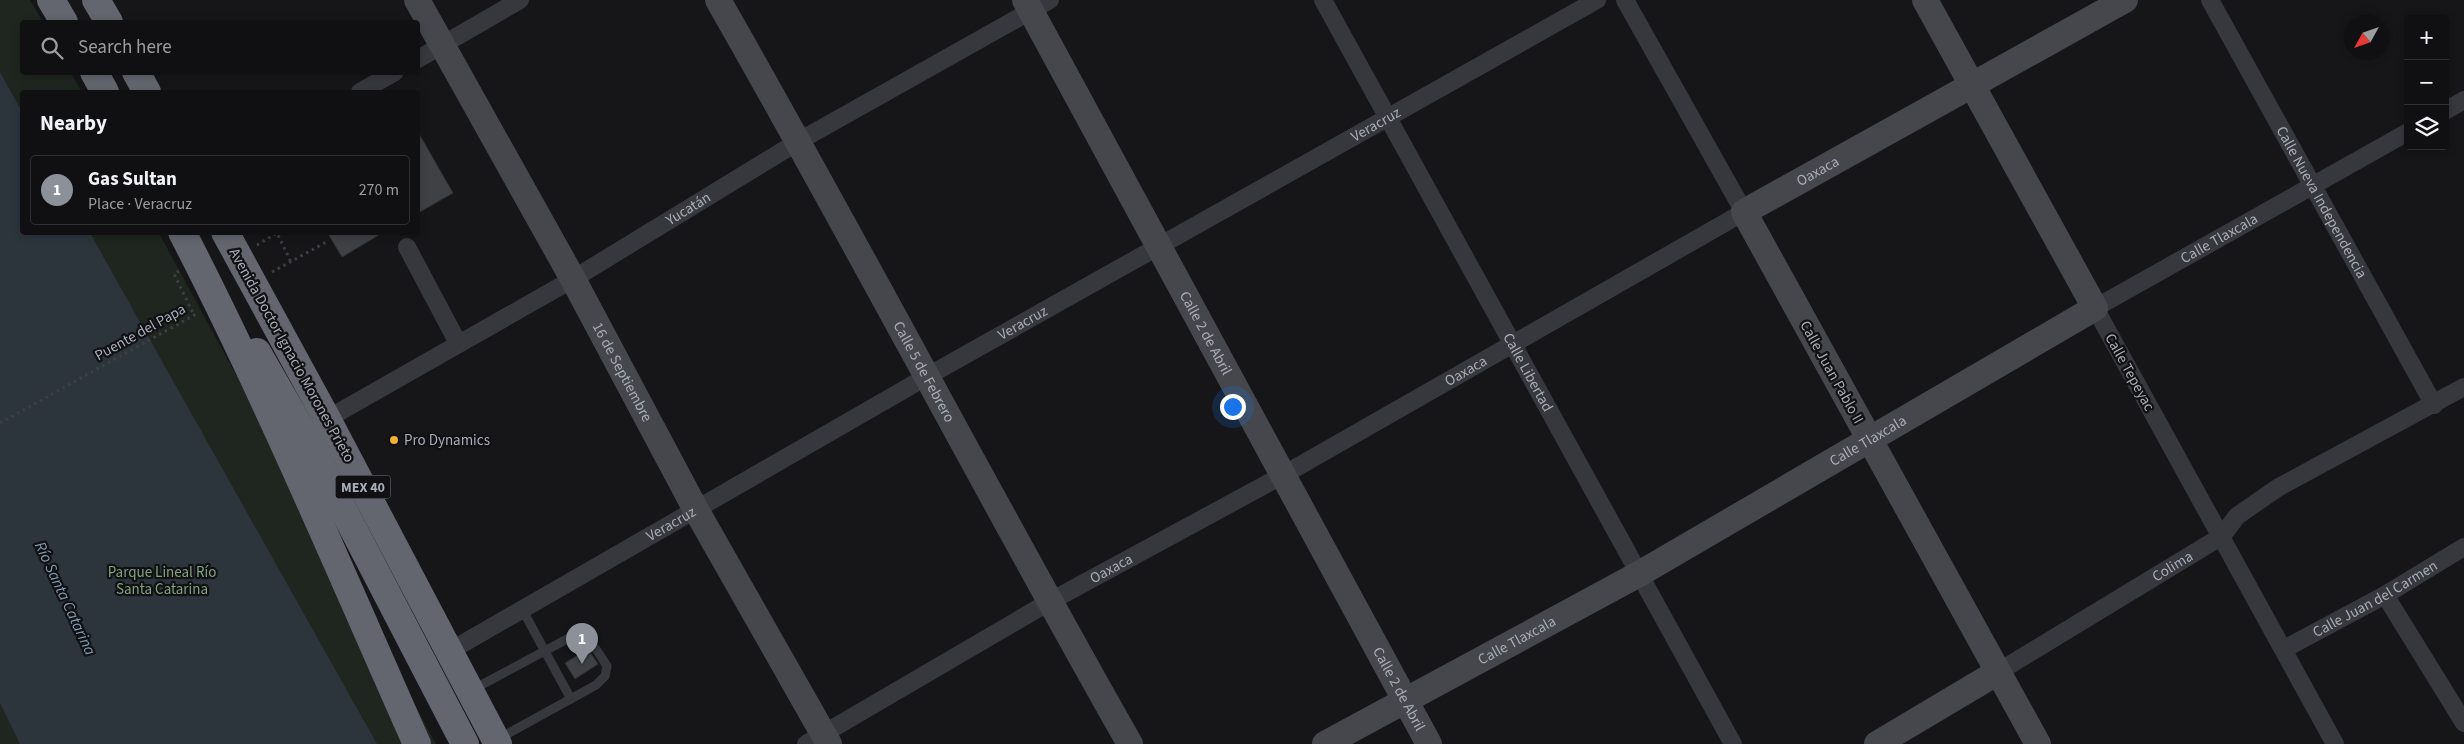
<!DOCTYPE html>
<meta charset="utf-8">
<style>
:root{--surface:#101012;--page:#19191b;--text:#f1f3f6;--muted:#9c9d9f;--line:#303032;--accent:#8c9099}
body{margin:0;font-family:"Source Sans 3",sans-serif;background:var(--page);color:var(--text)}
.controls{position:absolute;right:15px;top:15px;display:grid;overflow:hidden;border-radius:5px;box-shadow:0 2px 8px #0003}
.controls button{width:45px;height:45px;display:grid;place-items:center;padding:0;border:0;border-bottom:1px solid var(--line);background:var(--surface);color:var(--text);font:25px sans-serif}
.compass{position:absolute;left:2344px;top:15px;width:45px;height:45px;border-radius:50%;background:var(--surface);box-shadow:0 2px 8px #0003;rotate:230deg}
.you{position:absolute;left:1232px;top:406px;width:18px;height:18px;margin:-12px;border:4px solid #fff;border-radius:50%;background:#1a73e8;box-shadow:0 0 0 8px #1a73e833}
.badge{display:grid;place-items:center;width:32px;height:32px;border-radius:50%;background:var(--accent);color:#fff;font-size:16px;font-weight:700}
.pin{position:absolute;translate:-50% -41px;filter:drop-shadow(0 1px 2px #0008)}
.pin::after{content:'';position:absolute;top:26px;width:18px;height:15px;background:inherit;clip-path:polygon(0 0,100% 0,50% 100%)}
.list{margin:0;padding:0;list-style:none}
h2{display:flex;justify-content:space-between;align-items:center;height:65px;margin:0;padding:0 20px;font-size:21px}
h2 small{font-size:16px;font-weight:400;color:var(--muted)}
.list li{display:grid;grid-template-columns:32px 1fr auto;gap:15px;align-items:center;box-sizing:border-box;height:70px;margin:0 10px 10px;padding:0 10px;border:1px solid var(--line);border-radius:5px}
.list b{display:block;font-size:19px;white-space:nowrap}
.list p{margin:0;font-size:16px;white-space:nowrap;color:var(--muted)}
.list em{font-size:16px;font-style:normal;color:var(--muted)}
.icon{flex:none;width:28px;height:28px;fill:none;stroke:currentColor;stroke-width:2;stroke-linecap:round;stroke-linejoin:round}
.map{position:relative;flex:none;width:2464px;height:744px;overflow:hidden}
.search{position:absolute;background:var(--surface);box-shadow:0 2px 8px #0003;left:20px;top:20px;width:400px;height:55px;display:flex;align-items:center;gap:12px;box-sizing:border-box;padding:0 18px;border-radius:5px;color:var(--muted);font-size:19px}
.panel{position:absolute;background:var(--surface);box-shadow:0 2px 8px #0003;left:20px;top:90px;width:400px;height:145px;border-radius:5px}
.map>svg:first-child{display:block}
</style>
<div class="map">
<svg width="2464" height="744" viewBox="0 0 2464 744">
<rect width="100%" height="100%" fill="#161618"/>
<!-- green -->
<polygon fill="#1e261f" points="0,0 30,0 43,22 22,22 22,72 71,73 82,92 22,92 22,232 159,233 436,744 0,744"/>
<!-- water -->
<polygon fill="#2c353c" points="0,72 22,112 22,232 90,233 377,744 20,744 0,703"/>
<!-- building -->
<g fill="#404145" stroke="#303034">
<polygon points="418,132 453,193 418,213"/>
<polygon points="327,232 384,232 342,257"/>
<polygon points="588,649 598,664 575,679 565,663"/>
</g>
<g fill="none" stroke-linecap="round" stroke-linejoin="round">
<!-- path -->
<g stroke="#3d3f44" stroke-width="3" stroke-dasharray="2.5 4" stroke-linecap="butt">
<polyline points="257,245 277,233 291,262"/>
<polyline points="179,271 174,274 194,315"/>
<polyline points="272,272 328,241"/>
<polyline points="0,423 198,313"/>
</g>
<!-- lane -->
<g stroke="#37383d" stroke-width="9">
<polyline points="522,609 571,699"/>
<path d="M 472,690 L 569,638 C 590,633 597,651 607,666 L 605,676 L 596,685 L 498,739"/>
</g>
<!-- street -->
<g stroke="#37383d" stroke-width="18">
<path id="s1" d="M 1323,0 L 1733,744"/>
<path id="s2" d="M 2210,0 L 2434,405"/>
<polyline points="418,59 520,0"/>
<polyline points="360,92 395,72"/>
<polyline points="2445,111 2464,100"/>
<polyline points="407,247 458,343"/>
<path id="s3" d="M 327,419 L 573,279 L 799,141 L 1050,0"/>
<polyline points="2385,595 2464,723"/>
<path id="s4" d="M 2284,649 L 2385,595 L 2464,547"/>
<path id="s5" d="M 450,651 L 926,377 L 1597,0"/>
<path id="s6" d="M 1998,672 L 2222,536 L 2237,516 L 2279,487 L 2464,387"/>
<path id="s7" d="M 806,744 L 1049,602 L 1285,474 L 1744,212 L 1625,0"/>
<path id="s8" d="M 2335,744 L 2095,308 L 2408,132"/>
</g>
<!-- secondary -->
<g stroke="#45474d" stroke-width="26">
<path id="s9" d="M 417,0 L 573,279 L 695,508 L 829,744"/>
<path id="s10" d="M 718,0 C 859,246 990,498 1130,744"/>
<path id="s11" d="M 1025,0 L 1429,744"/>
<path id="s12" d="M 1325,744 L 1639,574 L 2095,308 L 1925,0"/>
<polyline points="1877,744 1998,672"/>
<path id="s13" d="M 2038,744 L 1744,212 L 2125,0"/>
</g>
<!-- highway -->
<g stroke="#63666e" stroke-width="28">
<polyline points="51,0 64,22"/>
<polyline points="96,0 109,22"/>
<polyline points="94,72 105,92"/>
<polyline points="136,72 147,92"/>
<path d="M 182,232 C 268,399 341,573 417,744"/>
<polyline points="225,232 327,419 498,744"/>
<polyline points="257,352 305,436 465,744"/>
</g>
</g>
<!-- markers -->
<circle fill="#f2b134" stroke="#111113" stroke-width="2" cx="394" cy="440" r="5"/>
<g text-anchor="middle" stroke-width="4.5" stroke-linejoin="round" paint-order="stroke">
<!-- shield labels -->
<rect fill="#111113" stroke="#7b7e86" stroke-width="1" x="335.5" y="475.5" width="55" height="23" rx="4"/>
<g font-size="14" font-weight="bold" fill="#a8adb8">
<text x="363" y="492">MEX 40</text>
</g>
<!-- street labels -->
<g font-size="15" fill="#a8adb8" stroke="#111113">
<text dy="5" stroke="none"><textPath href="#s5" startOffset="1065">Veracruz</textPath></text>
<text dy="5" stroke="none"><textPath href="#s13" startOffset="692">Oaxaca</textPath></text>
<text dy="5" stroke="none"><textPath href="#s2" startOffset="231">Calle Nueva Independencia</textPath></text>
<text dy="5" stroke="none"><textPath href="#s3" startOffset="418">Yucatán</textPath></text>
<text dy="5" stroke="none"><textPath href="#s8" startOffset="640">Calle Tlaxcala</textPath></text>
<text dy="5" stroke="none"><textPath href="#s5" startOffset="660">Veracruz</textPath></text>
<text transform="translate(140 332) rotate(-29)" y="5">Puente del Papa</text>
<text dy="5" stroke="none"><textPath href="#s11" startOffset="379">Calle 2 de Abril</textPath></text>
<text transform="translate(292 355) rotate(61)" y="5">Avenida Doctor Ignacio Morones Prieto</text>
<text dy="5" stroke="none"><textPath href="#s7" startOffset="758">Oaxaca</textPath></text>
<text dy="5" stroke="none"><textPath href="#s9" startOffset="425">16 de Septiembre</textPath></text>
<text dy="5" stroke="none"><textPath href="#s10" startOffset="425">Calle 5 de Febrero</textPath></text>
<text dy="5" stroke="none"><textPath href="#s1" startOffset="425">Calle Libertad</textPath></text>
<text transform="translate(1832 372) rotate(61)" y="5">Calle Juan Pablo II</text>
<text transform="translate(2130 372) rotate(61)" y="5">Calle Tepeyac</text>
<text dy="5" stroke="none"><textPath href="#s12" startOffset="622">Calle Tlaxcala</textPath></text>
<text dy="5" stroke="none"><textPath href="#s5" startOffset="255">Veracruz</textPath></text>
<text dy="5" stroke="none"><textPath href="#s6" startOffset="204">Colima</textPath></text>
<text dy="5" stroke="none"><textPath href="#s7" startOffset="352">Oaxaca</textPath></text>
<text dy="5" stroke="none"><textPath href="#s4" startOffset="104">Calle Juan del Carmen</textPath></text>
<text dy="5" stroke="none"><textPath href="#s12" startOffset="218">Calle Tlaxcala</textPath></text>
<text dy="5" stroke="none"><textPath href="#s11" startOffset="784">Calle 2 de Abril</textPath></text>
</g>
<!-- poi labels -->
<g font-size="15" fill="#a8adb8" stroke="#111113" text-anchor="start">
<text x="404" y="445">Pro Dynamics</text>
</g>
<!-- park labels -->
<g font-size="15" fill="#7fa381" stroke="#111113">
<text x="162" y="577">Parque Lineal Río<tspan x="162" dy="17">Santa Catarina</tspan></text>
</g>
<!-- water labels -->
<g font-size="16" font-style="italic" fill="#7f9bb3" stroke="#111113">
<text transform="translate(66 598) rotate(65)" y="6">Río Santa Catarina</text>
</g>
</g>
</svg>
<div class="controls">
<button>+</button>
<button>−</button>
<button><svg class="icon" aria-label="layers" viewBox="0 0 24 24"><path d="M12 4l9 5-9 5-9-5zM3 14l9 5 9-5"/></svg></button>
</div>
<svg class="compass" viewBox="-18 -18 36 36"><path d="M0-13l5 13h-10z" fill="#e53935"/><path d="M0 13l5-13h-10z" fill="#9c9d9f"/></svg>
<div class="you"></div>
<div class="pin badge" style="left:582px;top:664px">1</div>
<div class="search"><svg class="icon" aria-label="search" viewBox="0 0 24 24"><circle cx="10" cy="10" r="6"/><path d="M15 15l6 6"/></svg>Search here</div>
<section class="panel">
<h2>Nearby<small></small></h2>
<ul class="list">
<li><span class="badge">1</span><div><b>Gas Sultan</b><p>Place · Veracruz</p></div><em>270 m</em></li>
</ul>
</section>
</div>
